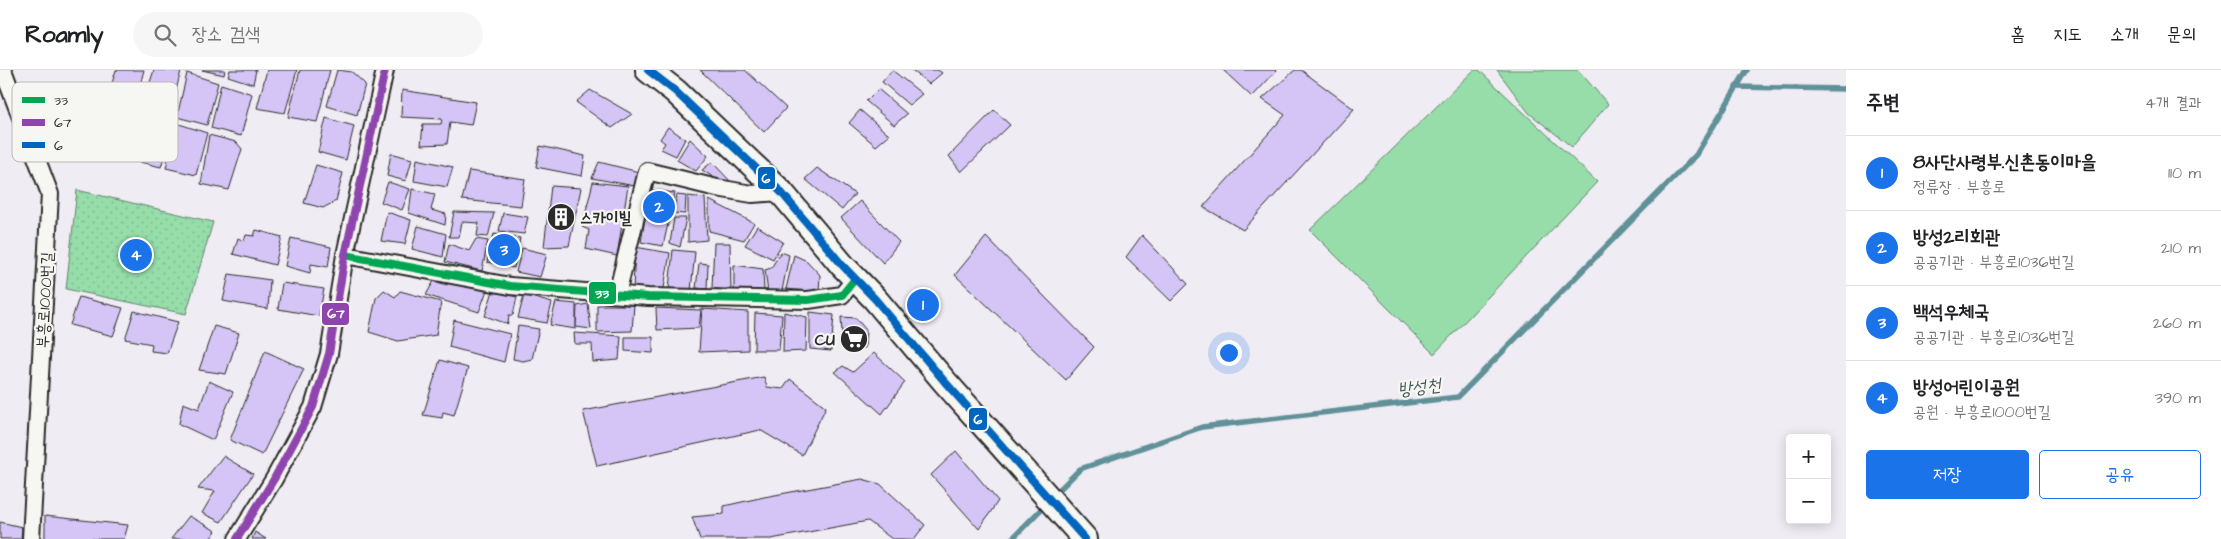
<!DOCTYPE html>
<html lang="ko">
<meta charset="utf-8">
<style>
:root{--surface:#fff;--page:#f6f6f6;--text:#202124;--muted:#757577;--line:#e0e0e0;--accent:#1a73e8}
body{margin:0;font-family:"Architects Daughter","Poor Story",sans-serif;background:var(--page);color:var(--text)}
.controls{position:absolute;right:15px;bottom:15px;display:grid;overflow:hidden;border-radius:5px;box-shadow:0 2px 12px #0003}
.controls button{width:45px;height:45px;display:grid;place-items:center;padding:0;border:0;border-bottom:1px solid var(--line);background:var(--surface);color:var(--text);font:25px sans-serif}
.you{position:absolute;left:1228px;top:282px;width:18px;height:18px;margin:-12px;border:4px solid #fff;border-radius:50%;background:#1a73e8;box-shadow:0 0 0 8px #1a73e833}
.badge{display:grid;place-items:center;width:32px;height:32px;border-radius:50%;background:var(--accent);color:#fff;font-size:16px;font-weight:700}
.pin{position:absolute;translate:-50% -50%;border:2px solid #fff;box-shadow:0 1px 5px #0006}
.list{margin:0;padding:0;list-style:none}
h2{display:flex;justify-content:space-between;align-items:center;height:65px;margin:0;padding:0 20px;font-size:21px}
h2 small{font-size:16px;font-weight:400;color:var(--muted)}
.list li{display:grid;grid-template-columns:32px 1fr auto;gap:15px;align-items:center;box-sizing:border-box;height:75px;padding:0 20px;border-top:1px solid var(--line)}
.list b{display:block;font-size:19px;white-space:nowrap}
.list p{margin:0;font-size:16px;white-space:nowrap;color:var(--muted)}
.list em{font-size:16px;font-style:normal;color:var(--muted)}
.actions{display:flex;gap:10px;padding:15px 20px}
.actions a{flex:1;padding:11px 0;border:1px solid var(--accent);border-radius:5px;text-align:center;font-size:18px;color:var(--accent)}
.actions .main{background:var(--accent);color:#fff}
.icon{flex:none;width:28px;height:28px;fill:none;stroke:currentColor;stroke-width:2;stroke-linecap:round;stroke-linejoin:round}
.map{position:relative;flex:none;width:1846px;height:469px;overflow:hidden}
header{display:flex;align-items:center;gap:30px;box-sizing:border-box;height:70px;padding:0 25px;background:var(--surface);border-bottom:1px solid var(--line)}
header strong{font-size:24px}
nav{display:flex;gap:28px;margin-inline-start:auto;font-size:18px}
.search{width:350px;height:45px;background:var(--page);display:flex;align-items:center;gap:12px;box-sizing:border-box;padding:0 18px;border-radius:28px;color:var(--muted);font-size:19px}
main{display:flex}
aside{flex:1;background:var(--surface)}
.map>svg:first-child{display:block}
</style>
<header>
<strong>Roamly</strong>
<div class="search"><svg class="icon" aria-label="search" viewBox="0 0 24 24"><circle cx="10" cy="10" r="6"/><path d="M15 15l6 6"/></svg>장소 검색</div>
<nav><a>홈</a><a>지도</a><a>소개</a><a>문의</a></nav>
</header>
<main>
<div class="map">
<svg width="1846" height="469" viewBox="0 0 1846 469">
<defs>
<pattern id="park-dots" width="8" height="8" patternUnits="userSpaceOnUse" patternTransform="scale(1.25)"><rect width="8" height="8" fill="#96ddaa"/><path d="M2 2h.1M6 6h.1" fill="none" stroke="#81be92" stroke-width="1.8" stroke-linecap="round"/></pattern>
</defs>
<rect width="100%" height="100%" fill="#efecf3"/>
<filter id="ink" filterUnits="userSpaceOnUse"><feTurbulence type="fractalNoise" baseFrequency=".02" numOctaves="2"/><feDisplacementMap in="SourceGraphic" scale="10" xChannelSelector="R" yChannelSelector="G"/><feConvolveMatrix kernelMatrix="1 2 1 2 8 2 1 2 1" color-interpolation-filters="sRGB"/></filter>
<g filter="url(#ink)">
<!-- grass -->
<g fill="#96ddaa" stroke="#60846a">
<polygon points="1474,0 1479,0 1597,112 1434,284 1310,160"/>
<polygon points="1497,0 1578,0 1608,34 1572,77 1529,43"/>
</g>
<!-- park -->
<polygon fill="url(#park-dots)" stroke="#60846a" points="77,120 213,152 186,244 66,219"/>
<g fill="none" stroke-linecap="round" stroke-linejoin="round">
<!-- stream -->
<g stroke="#609098" stroke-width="5.5">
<polyline points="1736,17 1846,19"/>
<polyline points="1053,426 1080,399 1202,357 1458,327 1696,85 1747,0"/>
<polyline points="1012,469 1047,433"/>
</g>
</g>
<!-- building -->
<g fill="#d5c4f6" stroke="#2b2b2b">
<polygon points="116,0 144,0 136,31 109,23"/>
<polygon points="154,0 181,1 170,43 143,34"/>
<polygon points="202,0 225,0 224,5"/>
<polygon points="230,0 256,0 253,14 228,6"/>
<polygon points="267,0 297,0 285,43 257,38"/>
<polygon points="300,0 330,0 317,52 288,47"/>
<polygon points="337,0 352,2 365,14 357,45 327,36"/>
<polygon points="700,0 745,0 786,38 764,62"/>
<polygon points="892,0 922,24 909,35 882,12"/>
<polygon points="912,0 938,0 942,3 929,14"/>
<polygon points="1223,0 1277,0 1252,27"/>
<polygon points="1295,0 1301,0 1354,39 1243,160 1203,137 1285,45 1262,29"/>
<polygon points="187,3 218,13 207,55 177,47"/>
<polygon points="221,14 252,24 241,66 211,58"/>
<polygon points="878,19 907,44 894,55 866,31"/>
<polygon points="402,20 476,32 471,55 450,52 447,74 421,75 423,54 441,54 442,49 401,47"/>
<polygon points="590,20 632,44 612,58 576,32"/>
<polygon points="860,40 889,65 876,76 849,53"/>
<polygon points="994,40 1010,55 961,102 949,86"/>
<polygon points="141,45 174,54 161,97 131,90"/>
<polygon points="326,48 354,56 346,90 318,82"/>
<polygon points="176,53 207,63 196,105 166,98"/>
<polygon points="668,57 685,69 676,86 661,79 665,73 660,69"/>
<polygon points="209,65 236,72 242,79 229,120 201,114"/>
<polygon points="690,69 708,86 696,101 677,90"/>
<polygon points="540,76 585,86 582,106 536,97"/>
<polygon points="391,83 412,89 406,111 387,106"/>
<polygon points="417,89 453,97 447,117 414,111"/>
<polygon points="599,92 639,102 635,116 592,108"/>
<polygon points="712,92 732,113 727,116 702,100"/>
<polygon points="316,95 343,103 336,131 323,138 304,133"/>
<polygon points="817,98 855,124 842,140 805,109"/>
<polygon points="469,101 525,109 521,136 462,130"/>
<polygon points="388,112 410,119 402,140 381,132"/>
<polygon points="593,112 628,116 617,186 586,179 589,160 582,157"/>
<polygon points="551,116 581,118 569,176 544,177"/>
<polygon points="412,119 435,124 431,140 446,144 445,155 409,143"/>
<polygon points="650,120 675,123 663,176 641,172"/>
<polygon points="677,125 686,126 685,144 673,143"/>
<polygon points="688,126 705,128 707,170 688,172"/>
<polygon points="709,130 754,153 744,170 709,161"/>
<polygon points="860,131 899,172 883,193 841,148"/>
<polygon points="387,142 411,150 405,174 381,171"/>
<polygon points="454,142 494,143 488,167 477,166 479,153 462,152 459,167 449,167"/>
<polygon points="503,143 528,147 524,164 499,161"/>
<polygon points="674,148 686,148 680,177 670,173"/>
<polygon points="418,156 446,164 443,187 412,179"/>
<polygon points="757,156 783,172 773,189 745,175"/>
<polygon points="256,160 282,167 275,195 233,184 238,168 244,171 246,165 254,166"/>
<polygon points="494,164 520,168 514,198 487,192"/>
<polygon points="1142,165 1188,214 1171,231 1126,187"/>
<polygon points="986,167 1094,277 1066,310 955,205"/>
<polygon points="291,168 331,177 328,197 311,194 310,203 285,196"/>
<polygon points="476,169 488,171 482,201 445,192 449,174 469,181"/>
<polygon points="714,173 730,173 731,221 712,218"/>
<polygon points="635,177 670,183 664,218 633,220"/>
<polygon points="522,178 547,184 540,207 516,202"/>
<polygon points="673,180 695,182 691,220 669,218"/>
<polygon points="781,182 789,185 782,221 768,223 765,200 771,198"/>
<polygon points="794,185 807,191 820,205 819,222 786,219"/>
<polygon points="699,193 708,194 707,219 696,218"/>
<polygon points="734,195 763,199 764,221 734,223"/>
<polygon points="229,204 270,210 268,239 223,231"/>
<polygon points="434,211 447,215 451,211 465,213 487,220 479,242 426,225"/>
<polygon points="282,213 324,219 319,246 278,239"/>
<polygon points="384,220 395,227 400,221 441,232 436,265 398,271 369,262 376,228"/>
<polygon points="493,221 517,227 513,245 509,245 508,254 485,246"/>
<polygon points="524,225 552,233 547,253 518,248"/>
<polygon points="79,227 123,238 113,266 70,255"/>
<polygon points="556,232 576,234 576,259 550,255"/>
<polygon points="588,234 591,259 576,257 577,236"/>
<polygon points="597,235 634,235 632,261 597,262"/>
<polygon points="656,238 701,240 699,258 657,260"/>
<polygon points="702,239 748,242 748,280 699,282"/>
<polygon points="134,241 178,252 167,283 151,281 152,274 125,269"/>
<polygon points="784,242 807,247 806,281 783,282"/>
<polygon points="810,242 834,245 831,281 810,279"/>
<polygon points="755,243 782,245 779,280 754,280"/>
<polygon points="841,247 856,248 866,260 865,278 843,278"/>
<polygon points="454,250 510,264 504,292 449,277"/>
<polygon points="214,256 239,263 226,304 199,300"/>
<polygon points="518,256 539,259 532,289 523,291 513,289"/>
<polygon points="574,263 621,266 619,290 593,292 592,274 575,274"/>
<polygon points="625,267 653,267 653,283 625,281"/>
<polygon points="265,281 304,299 262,385 230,370"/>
<polygon points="874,283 905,312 882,344 835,302 843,296 853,302"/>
<polygon points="440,290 468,298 454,345 443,342 442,348 423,345"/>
<polygon points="764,307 767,317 783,319 790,309 826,337 802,385 760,360 597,396 583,341"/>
<polygon points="209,311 233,322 213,370 179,354 183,333 199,339"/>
<polygon points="956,381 998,431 979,459 931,405"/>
<polygon points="223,386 253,404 221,452 202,443 215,421 198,419"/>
<polygon points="862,409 880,414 925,455 914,469 892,469 868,451 771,469 700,469 692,447 724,444 724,436 764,427"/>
<polygon points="45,446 128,455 124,469 45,469"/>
<polygon points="189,446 216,461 210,469 171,469"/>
<polygon points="0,452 22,457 21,469 0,469"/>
<polygon points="255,462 266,469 252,469"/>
</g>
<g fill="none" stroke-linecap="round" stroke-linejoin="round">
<defs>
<g id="street">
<polyline points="3,0 50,124 31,469"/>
<polyline points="345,185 510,216 648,227 808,230 842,225 855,209"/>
<polyline points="617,224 647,101 717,118 752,124 781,122"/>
<polyline points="237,469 274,409 313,337 329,284 345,185 385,0"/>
</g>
<polyline id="secondary" points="648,0 675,21 781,122 843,196 875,229 945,312 1085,469"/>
</defs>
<!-- street casing -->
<use href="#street" stroke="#2b2b2b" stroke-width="20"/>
<!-- secondary casing -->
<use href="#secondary" stroke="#2b2b2b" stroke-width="28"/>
<!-- street -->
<use href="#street" stroke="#f6f6f2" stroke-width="16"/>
<!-- secondary -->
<use href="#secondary" stroke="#f6f6f2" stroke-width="24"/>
<defs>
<polyline id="bus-1" points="345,185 510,216 648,227 808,230 842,225 855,209"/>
<polyline id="bus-2" points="237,469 274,409 313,337 329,284 345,185 385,0"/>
<polyline id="bus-3" points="648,0 675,21 781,122 843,196 875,229 945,312 1085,469"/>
</defs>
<!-- bus-1 casing -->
<use href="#bus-1" stroke="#f6f6f2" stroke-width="11"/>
<!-- bus-2 casing -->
<use href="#bus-2" stroke="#f6f6f2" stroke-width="11"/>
<!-- bus-3 casing -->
<use href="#bus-3" stroke="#f6f6f2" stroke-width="11"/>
<!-- bus-1 -->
<use href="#bus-1" stroke="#00a651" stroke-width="8"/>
<!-- bus-2 -->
<use href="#bus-2" stroke="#8e44ad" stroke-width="8"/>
<!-- bus-3 -->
<use href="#bus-3" stroke="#0065bd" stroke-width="8"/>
</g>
</g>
<!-- icons -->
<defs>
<symbol id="building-disc" viewBox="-11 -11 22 22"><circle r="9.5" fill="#2b2b2b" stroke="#f6f6f2"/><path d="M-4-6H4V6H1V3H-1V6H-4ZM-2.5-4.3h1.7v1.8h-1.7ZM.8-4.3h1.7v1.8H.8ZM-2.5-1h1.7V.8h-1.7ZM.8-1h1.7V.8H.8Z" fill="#fff"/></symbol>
<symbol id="supermarket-disc" viewBox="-11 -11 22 22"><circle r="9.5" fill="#2b2b2b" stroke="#f6f6f2"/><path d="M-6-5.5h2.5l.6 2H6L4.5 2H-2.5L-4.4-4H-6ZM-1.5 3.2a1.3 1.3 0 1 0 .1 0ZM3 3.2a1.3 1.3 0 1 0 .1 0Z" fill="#fff"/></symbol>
</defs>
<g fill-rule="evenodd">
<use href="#building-disc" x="545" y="131" width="32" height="32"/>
<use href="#supermarket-disc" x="838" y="253" width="32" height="32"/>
</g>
<g text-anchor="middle" stroke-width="4.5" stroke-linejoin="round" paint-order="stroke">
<!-- poi labels -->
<g font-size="16" font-weight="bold" fill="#2b2b2b" stroke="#f6f6f2" text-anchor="start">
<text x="580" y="153">스카이빌</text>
<text x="835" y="275" text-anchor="end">CU</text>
</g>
<!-- street labels -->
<g font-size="16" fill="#2b2b2b" stroke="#f6f6f2">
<text transform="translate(44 230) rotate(-87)" y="6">부흥로1000번길</text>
</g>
<!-- water labels -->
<g font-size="18" font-style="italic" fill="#415558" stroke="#f6f6f2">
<text transform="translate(1419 317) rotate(-7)" y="6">방성천</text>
</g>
</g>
<!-- legend -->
<rect x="12" y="12" width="166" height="80" rx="8" fill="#f6f6f2" stroke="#b9b9b6" stroke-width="1"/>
<rect x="22" y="27" width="23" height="6" fill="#00a651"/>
<rect x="22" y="49" width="23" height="7" fill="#8e44ad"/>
<rect x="22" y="72" width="23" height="6" fill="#0065bd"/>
<g font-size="14" fill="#2b2b2b">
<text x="54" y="35">33</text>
<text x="54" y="57">67</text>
<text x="54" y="80">6</text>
</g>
<g stroke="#f6f6f2" stroke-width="2">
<rect x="757" y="96" width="19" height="24" rx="5" fill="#0065bd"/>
<rect x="588" y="211" width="29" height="24" rx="5" fill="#00a651"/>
<rect x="321" y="232" width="29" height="24" rx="5" fill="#8e44ad"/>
<rect x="968" y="337" width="20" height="24" rx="5" fill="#0065bd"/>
</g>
<g font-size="14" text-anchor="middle" font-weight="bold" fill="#fff">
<text x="766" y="113">6</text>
<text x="602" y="228">33</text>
<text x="336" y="248">67</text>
<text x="978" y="354">6</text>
</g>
</svg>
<div class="controls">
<button>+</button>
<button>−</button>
</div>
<div class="you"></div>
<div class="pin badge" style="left:923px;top:235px">1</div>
<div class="pin badge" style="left:659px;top:137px">2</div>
<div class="pin badge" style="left:504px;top:180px">3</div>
<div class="pin badge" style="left:136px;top:185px">4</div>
</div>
<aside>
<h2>주변<small>4개 결과</small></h2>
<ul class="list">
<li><span class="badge">1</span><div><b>8사단사령부.신촌동이마을</b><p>정류장 · 부흥로</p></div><em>110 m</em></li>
<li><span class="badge">2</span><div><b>방성2리회관</b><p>공공기관 · 부흥로1036번길</p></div><em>210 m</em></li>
<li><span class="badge">3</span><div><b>백석우체국</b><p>공공기관 · 부흥로1036번길</p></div><em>260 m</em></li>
<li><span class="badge">4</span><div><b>방성어린이공원</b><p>공원 · 부흥로1000번길</p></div><em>390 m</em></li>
</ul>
<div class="actions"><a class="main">저장</a><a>공유</a></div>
</aside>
</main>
